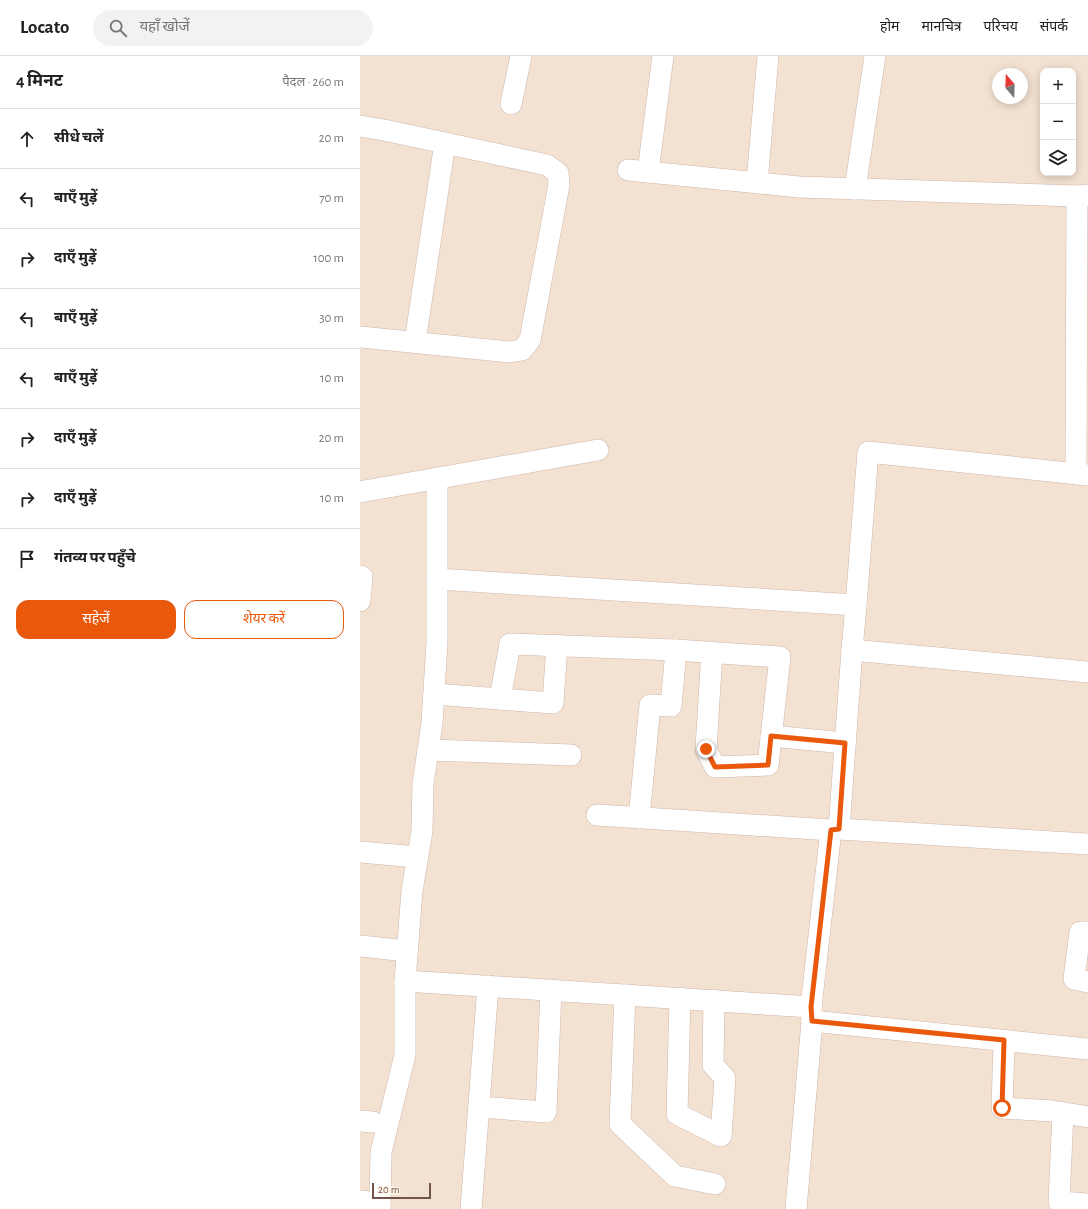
<!DOCTYPE html>
<html lang="hi">
<meta charset="utf-8">
<style>
:root{--surface:#fff;--page:#f2f2f2;--text:#222;--muted:#767676;--line:#e0e0e0;--accent:#ea580c}
body{margin:0;font-family:"Alegreya Sans","Noto Sans Devanagari",sans-serif;background:var(--page);color:var(--text)}
.controls{position:absolute;right:12px;top:12px;display:grid;overflow:hidden;border-radius:8px;box-shadow:0 2px 10px #0003}
.controls button{width:36px;height:36px;display:grid;place-items:center;padding:0;border:0;border-bottom:1px solid var(--line);background:var(--surface);color:var(--text);font:20px sans-serif}
.compass{position:absolute;left:632px;top:12px;width:36px;height:36px;border-radius:50%;background:var(--surface);box-shadow:0 2px 10px #0003;rotate:341deg}
.scale{position:absolute;left:12px;bottom:10px;width:59px;box-sizing:border-box;padding-left:4px;border:2px solid #735449;border-top:0;font-size:11px;line-height:14px;white-space:nowrap;color:#735449;-webkit-text-stroke:3px #fff4e8;paint-order:stroke}
.stop{position:absolute;width:12px;height:12px;margin:-9px;border:3px solid #ea580c;border-radius:50%;background:#fff}
.stop.end{background:#ea580c;border-color:#fff;box-shadow:0 1px 4px #0008}
.list{margin:0;padding:0;list-style:none}
h2{display:flex;justify-content:space-between;align-items:center;height:52px;margin:0;padding:0 16px;font-size:17px}
h2 small{font-size:13px;font-weight:400;color:var(--muted)}
.list li{display:grid;grid-template-columns:26px 1fr auto;gap:12px;align-items:center;box-sizing:border-box;height:60px;padding:0 16px;border-top:1px solid var(--line)}
.list b{display:block;font-size:15px;white-space:nowrap}
.list em{font-size:13px;font-style:normal;color:var(--muted)}
.actions{display:flex;gap:8px;padding:12px 16px}
.actions a{flex:1;padding:9px 0;border:1px solid var(--accent);border-radius:12px;text-align:center;font-size:14px;color:var(--accent)}
.actions .main{background:var(--accent);color:#fff}
.icon{flex:none;width:22px;height:22px;fill:none;stroke:currentColor;stroke-width:2;stroke-linecap:round;stroke-linejoin:round}
.map{position:relative;flex:none;width:728px;height:1153px;overflow:hidden}
header{display:flex;align-items:center;gap:24px;box-sizing:border-box;height:56px;padding:0 20px;background:var(--surface);border-bottom:1px solid var(--line)}
header strong{font-size:19px}
nav{display:flex;gap:22px;margin-inline-start:auto;font-size:14px}
.search{width:280px;height:36px;background:var(--page);display:flex;align-items:center;gap:10px;box-sizing:border-box;padding:0 14px;border-radius:22px;color:var(--muted);font-size:15px}
main{display:flex}
aside{flex:1;background:var(--surface)}
.map>svg:first-child{display:block}
</style>
<header>
<strong>Locato</strong>
<div class="search"><svg class="icon" aria-label="search" viewBox="0 0 24 24"><circle cx="10" cy="10" r="6"/><path d="M15 15l6 6"/></svg>यहाँ खोजें</div>
<nav><a>होम</a><a>मानचित्र</a><a>परिचय</a><a>संपर्क</a></nav>
</header>
<main>
<aside>
<h2>4 मिनट<small>पैदल · 260 m</small></h2>
<ul class="list">
<li><svg class="icon" aria-label="ahead" viewBox="0 0 24 24"><path d="M12 20V5M6 11l6-6 6 6"/></svg><div><b>सीधे चलें</b></div><em>20 m</em></li>
<li><svg class="icon" aria-label="left" viewBox="0 0 24 24"><path d="M17 20v-9H6M10 6l-5 5 5 5"/></svg><div><b>बाएँ मुड़ें</b></div><em>70 m</em></li>
<li><svg class="icon" aria-label="right" viewBox="0 0 24 24"><path d="M7 20v-9h11M14 6l5 5-5 5"/></svg><div><b>दाएँ मुड़ें</b></div><em>100 m</em></li>
<li><svg class="icon" aria-label="left" viewBox="0 0 24 24"><path d="M17 20v-9H6M10 6l-5 5 5 5"/></svg><div><b>बाएँ मुड़ें</b></div><em>30 m</em></li>
<li><svg class="icon" aria-label="left" viewBox="0 0 24 24"><path d="M17 20v-9H6M10 6l-5 5 5 5"/></svg><div><b>बाएँ मुड़ें</b></div><em>10 m</em></li>
<li><svg class="icon" aria-label="right" viewBox="0 0 24 24"><path d="M7 20v-9h11M14 6l5 5-5 5"/></svg><div><b>दाएँ मुड़ें</b></div><em>20 m</em></li>
<li><svg class="icon" aria-label="right" viewBox="0 0 24 24"><path d="M7 20v-9h11M14 6l5 5-5 5"/></svg><div><b>दाएँ मुड़ें</b></div><em>10 m</em></li>
<li><svg class="icon" aria-label="arrive" viewBox="0 0 24 24"><path d="M6 21V4h12l-3 4 3 4H6"/></svg><div><b>गंतव्य पर पहुँचे</b></div></li>
</ul>
<div class="actions"><a class="main">सहेजें</a><a>शेयर करें</a></div>
</aside>
<div class="map">
<svg width="728" height="1153" viewBox="0 0 728 1153">
<rect width="100%" height="100%" fill="#fcf0e2"/>
<!-- residential -->
<path fill="#f3e1d1" fill-rule="evenodd" d="M 0,0 L 728,0 L 728,1153 L 0,1153 ZM 683,15 L 713,15 L 713,117 L 683,117 ZM 638,18 L 662,18 L 662,42 L 638,42 Z"/>
<g fill="none" stroke-linecap="round" stroke-linejoin="round">
<defs>
<g id="minor">
<polyline points="151,48 161,0"/>
<polyline points="0,70 24,74 187,109 198,117 199,129 170,284 162,294 150,296 0,281"/>
<polyline points="268,114 439,131 717,140 728,139"/>
<polyline points="288,116 303,0"/>
<polyline points="397,127 408,0"/>
<polyline points="495,133 515,0"/>
<polyline points="55,286 85,87"/>
<polyline points="716,418 717,140"/>
<polyline points="0,436 238,394"/>
<polyline points="0,520 2,521 0,545"/>
<polyline points="77,523 496,549 508,396 728,419"/>
<polyline points="316,594 420,601 408,709 355,711 346,693 352,596"/>
<polyline points="492,594 496,549"/>
<polyline points="728,616 492,594 479,773 728,788"/>
<polyline points="74,638 140,643 150,588 316,594 311,650 290,649 279,762"/>
<polyline points="140,643 193,647 197,589"/>
<polyline points="411,680 485,687"/>
<polyline points="68,694 211,699"/>
<polyline points="237,759 471,774"/>
<polyline points="0,796 57,801"/>
<polyline points="728,876 720,876 714,923 728,926"/>
<polyline points="0,890 47,895"/>
<polyline points="45,925 451,951"/>
<polyline points="265,939 260,1068 315,1120 355,1128"/>
<polyline points="320,942 317,1058 361,1080 365,1022 353,1009 354,944"/>
<polyline points="452,964 451,951 471,774 479,773"/>
<polyline points="644,985 642,1052 692,1055 728,1061"/>
<polyline points="119,1051 186,1056 191,934"/>
<polyline points="703,1057 699,1146 728,1148"/>
<polyline points="0,1065 13,1066"/>
<polyline points="0,1145 20,1147"/>
<polyline points="20,1153 21,1096 45,999 45,925 52,835 62,775 63,728 72,667 77,586 77,422"/>
<polyline points="111,1153 128,930"/>
<polyline points="436,1153 452,965 728,993"/>
</g>
</defs>
<!-- minor casing -->
<use href="#minor" stroke="#cfb8ac" stroke-width="22"/>
<!-- minor -->
<use href="#minor" stroke="#fff" stroke-width="21"/>
</g>
<g fill="none" stroke-linecap="round" stroke-linejoin="round">
<!-- route -->
<polyline stroke="#ea580c" stroke-width="5" points="346,693 355,711 408,709 411,680 485,687 479,773 471,774 451,951 452,965 644,984 642,1052"/>
</g>
</svg>
<div class="controls">
<button>+</button>
<button>−</button>
<button><svg class="icon" aria-label="layers" viewBox="0 0 24 24"><path d="M12 4l9 5-9 5-9-5zM3 14l9 5 9-5"/></svg></button>
</div>
<svg class="compass" viewBox="-18 -18 36 36"><path d="M0-13l5 13h-10z" fill="#e53935"/><path d="M0 13l5-13h-10z" fill="#767676"/></svg>
<div class="scale">20 m</div>
<div class="stop" style="left:642px;top:1052px"></div>
<div class="stop end" style="left:346px;top:693px"></div>
</div>
</main>
